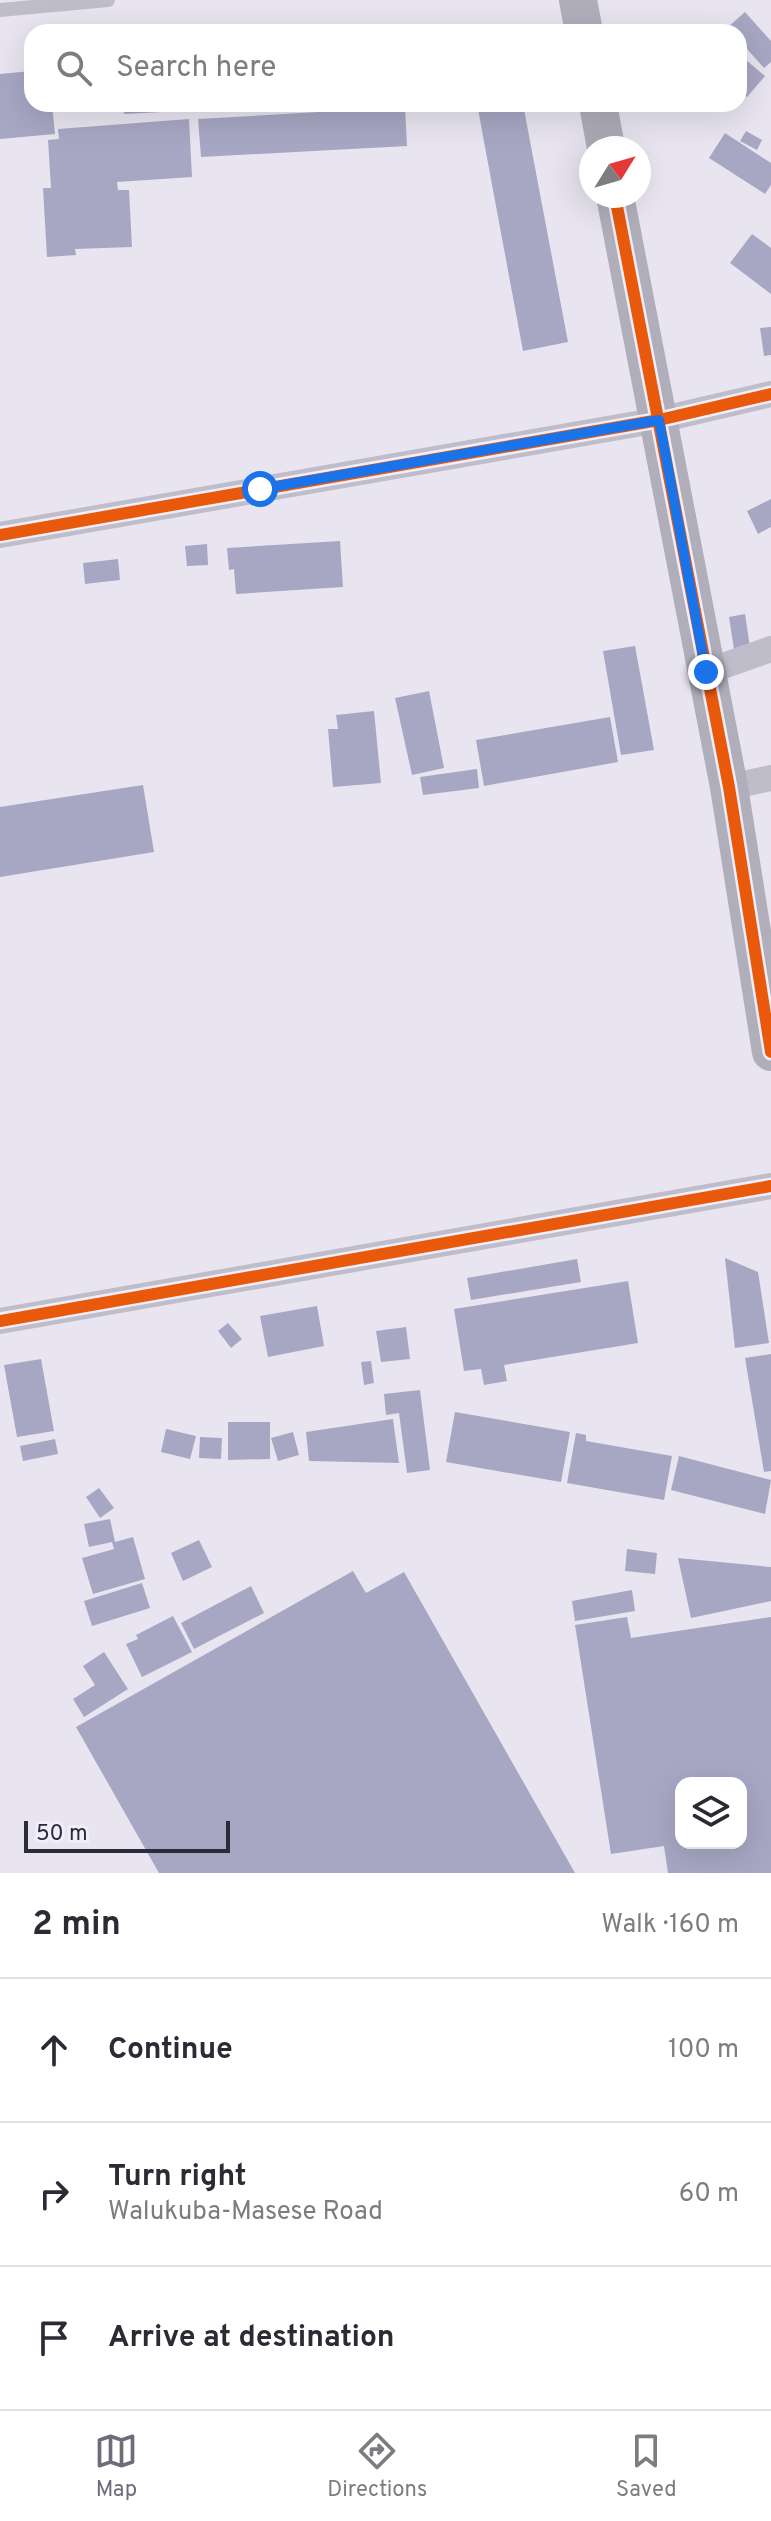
<!DOCTYPE html>
<meta charset="utf-8">
<style>
:root{--surface:#fff;--page:#f2f2f3;--text:#2b2b33;--muted:#7c7c81;--line:#e1e1e2;--accent:#6d6c7a}
body{margin:0;font-family:Overpass,sans-serif;background:var(--page);color:var(--text)}
.controls{position:absolute;right:24px;bottom:24px;display:grid;overflow:hidden;border-radius:16px;box-shadow:0 8px 32px #0002}
.controls button{width:72px;height:72px;display:grid;place-items:center;padding:0;border:0;border-bottom:2px solid var(--line);background:var(--surface);color:var(--text);font:40px sans-serif}
.compass{position:absolute;left:579px;top:136px;width:72px;height:72px;border-radius:50%;background:var(--surface);box-shadow:0 8px 32px #0002;rotate:53deg}
.scale{position:absolute;left:24px;bottom:20px;width:206px;box-sizing:border-box;padding-left:8px;border:4px solid #2b2b3b;border-top:0;font-size:22px;line-height:28px;white-space:nowrap;color:#2b2b3b;-webkit-text-stroke:6px #f1eefb;paint-order:stroke}
.stop{position:absolute;width:24px;height:24px;margin:-18px;border:6px solid #1a73e8;border-radius:50%;background:#fff}
.stop.end{background:#1a73e8;border-color:#fff;box-shadow:0 2px 8px #0008}
.list{margin:0;padding:0;list-style:none}
h2{display:flex;justify-content:space-between;align-items:center;height:104px;margin:0;padding:0 32px;font-size:34px}
h2 small{font-size:26px;font-weight:400;color:var(--muted)}
.list li{display:grid;grid-template-columns:52px 1fr auto;gap:24px;align-items:center;box-sizing:border-box;height:144px;padding:0 32px;border-top:2px solid var(--line)}
.list b{display:block;font-size:30px;white-space:nowrap}
.list p{margin:0;font-size:26px;white-space:nowrap;color:var(--muted)}
.list em{font-size:26px;font-style:normal;color:var(--muted)}
.icon{flex:none;width:44px;height:44px;fill:none;stroke:currentColor;stroke-width:2;stroke-linecap:round;stroke-linejoin:round}
.map{position:relative;flex:none;width:771px;height:1873px;overflow:hidden}
.search{position:absolute;background:var(--surface);box-shadow:0 8px 32px #0002;left:24px;right:24px;top:24px;height:88px;display:flex;align-items:center;gap:20px;box-sizing:border-box;padding:0 28px;border-radius:24px;color:var(--muted);font-size:30px}
.sheet{height:536px;background:var(--surface)}
nav{display:flex;justify-content:space-around;align-items:center;box-sizing:border-box;height:112px;border-top:2px solid var(--line);background:var(--surface);font-size:22px;color:var(--muted)}
nav a{display:grid;justify-items:center;gap:4px}
nav .on{color:var(--accent)}
.map>svg:first-child{display:block}
</style>
<div class="map">
<svg width="771" height="1873" viewBox="0 0 771 1873">
<rect width="100%" height="100%" fill="#e8e5f0"/>
<!-- building -->
<g fill="#a7a7c4" fill-rule="evenodd">
<polygon points="745,12 771,41 771,62 764,68 739,40 739,32 732,32 728,27"/>
<polygon points="739,54 765,76 747,97 739,91"/>
<polygon points="31,71 32,104 52,104 55,134 0,139 0,74"/>
<polygon points="123,104 273,104 273,106 124,114"/>
<polygon points="477,104 523,104 568,342 523,351"/>
<polygon points="405,107 407,146 201,157 198,119"/>
<polygon points="189,119 192,177 117,182 118,190 129,190 132,247 75,249 76,255 47,257 43,188 51,188 48,140 59,139 58,129"/>
<polygon points="746,131 762,140 757,150 740,141"/>
<polygon points="725,133 771,163 771,185 765,194 709,158"/>
<polygon points="752,234 771,248 771,294 730,263"/>
<polygon points="771,327 771,355 764,356 760,328"/>
<polygon points="771,499 771,527 758,534 747,511"/>
<polygon points="340,541 343,587 236,594 234,569 229,570 227,548"/>
<polygon points="207,544 208,565 187,566 185,546"/>
<polygon points="118,559 120,580 85,584 83,563"/>
<polygon points="745,614 751,654 735,656 729,617"/>
<polygon points="635,646 654,750 621,755 603,651"/>
<polygon points="429,691 444,768 412,775 395,698"/>
<polygon points="374,711 381,783 333,787 328,729 338,729 336,715"/>
<polygon points="610,717 618,762 484,786 476,740"/>
<polygon points="477,769 479,788 423,795 420,777"/>
<polygon points="143,785 154,852 0,877 0,807"/>
<polygon points="725,1258 758,1272 769,1343 735,1348"/>
<polygon points="577,1259 581,1282 471,1300 467,1278"/>
<polygon points="628,1281 638,1343 504,1365 507,1381 484,1385 481,1369 464,1371 454,1309"/>
<polygon points="317,1306 324,1346 268,1357 260,1316"/>
<polygon points="228,1323 242,1339 231,1348 218,1331"/>
<polygon points="406,1327 410,1359 381,1362 376,1331"/>
<polygon points="771,1354 771,1471 764,1472 745,1358"/>
<polygon points="41,1359 54,1431 17,1437 4,1365"/>
<polygon points="371,1361 374,1383 364,1385 361,1362"/>
<polygon points="420,1390 430,1470 407,1473 399,1413 386,1415 384,1394"/>
<polygon points="455,1412 570,1432 561,1482 446,1462"/>
<polygon points="393,1419 399,1463 309,1461 306,1432"/>
<polygon points="228,1422 270,1422 270,1459 228,1460"/>
<polygon points="166,1429 196,1436 190,1459 161,1452"/>
<polygon points="293,1432 299,1455 278,1461 271,1438"/>
<polygon points="576,1433 586,1435 586,1441 672,1456 664,1500 567,1483"/>
<polygon points="200,1437 222,1438 221,1459 199,1458"/>
<polygon points="55,1439 58,1454 23,1461 20,1446"/>
<polygon points="679,1456 771,1480 765,1514 671,1490"/>
<polygon points="99,1488 114,1508 100,1518 86,1497"/>
<polygon points="110,1519 115,1542 133,1537 145,1579 93,1594 82,1558 114,1549 112,1542 89,1547 84,1524"/>
<polygon points="199,1540 212,1567 183,1581 171,1553"/>
<polygon points="627,1549 657,1553 655,1574 625,1571"/>
<polygon points="678,1558 771,1567 771,1601 691,1618"/>
<polygon points="353,1571 366,1593 404,1572 575,1873 159,1873 76,1727"/>
<polygon points="142,1583 150,1608 92,1626 84,1601"/>
<polygon points="251,1586 264,1613 194,1649 181,1623"/>
<polygon points="632,1590 635,1611 575,1621 572,1601"/>
<polygon points="173,1616 192,1652 142,1677 126,1644 138,1639 136,1635"/>
<path d="M 627,1617 L 631,1638 L 771,1617 L 771,1873 L 668,1873 L 664,1846 L 611,1854 L 575,1625 ZM 681,1783 L 741,1783 L 741,1843 L 681,1843 Z"/>
<polygon points="104,1652 128,1689 84,1717 73,1699 95,1685 83,1666"/>
</g>
<g fill="none" stroke-linecap="round" stroke-linejoin="round">
<!-- lane -->
<polyline stroke="#bfbdca" stroke-width="14" points="0,10 108,0"/>
<!-- street -->
<g stroke="#bfbdca" stroke-width="26">
<polyline points="0,535 659,420 771,394"/>
<polyline points="706,672 771,649"/>
<polyline points="729,787 771,778"/>
<polyline points="0,1321 771,1186"/>
</g>
<!-- secondary -->
<g stroke="#afaeba" stroke-width="38">
<polyline points="578,0 584,32"/>
<polyline points="598,104 606,148"/>
<polyline points="615,196 729,787 771,1052"/>
</g>
<defs>
<g id="cycleway">
<polyline points="615,196 729,787 771,1052"/>
<polyline points="0,535 659,420 771,394"/>
<polyline points="0,1321 771,1186"/>
</g>
</defs>
<!-- cycleway casing -->
<use href="#cycleway" stroke="#f1eefb" stroke-width="17"/>
<!-- cycleway -->
<use href="#cycleway" stroke="#e8590c" stroke-width="12"/>
</g>
<g fill="none" stroke-linecap="round" stroke-linejoin="round">
<!-- route -->
<polyline stroke="#1a73e8" stroke-width="10" points="260,489 659,420 706,672"/>
</g>
</svg>
<div class="controls">
<button><svg class="icon" aria-label="layers" viewBox="0 0 24 24"><path d="M12 4l9 5-9 5-9-5zM3 14l9 5 9-5"/></svg></button>
</div>
<svg class="compass" viewBox="-18 -18 36 36"><path d="M0-13l5 13h-10z" fill="#e53935"/><path d="M0 13l5-13h-10z" fill="#7c7c81"/></svg>
<div class="scale">50 m</div>
<div class="stop" style="left:260px;top:489px"></div>
<div class="stop end" style="left:706px;top:672px"></div>
<div class="search"><svg class="icon" aria-label="search" viewBox="0 0 24 24"><circle cx="10" cy="10" r="6"/><path d="M15 15l6 6"/></svg>Search here</div>
</div>
<section class="sheet">
<h2>2 min<small>Walk · 160 m</small></h2>
<ul class="list">
<li><svg class="icon" aria-label="ahead" viewBox="0 0 24 24"><path d="M12 20V5M6 11l6-6 6 6"/></svg><div><b>Continue</b></div><em>100 m</em></li>
<li><svg class="icon" aria-label="right" viewBox="0 0 24 24"><path d="M7 20v-9h11M14 6l5 5-5 5"/></svg><div><b>Turn right</b><p>Walukuba-Masese Road</p></div><em>60 m</em></li>
<li><svg class="icon" aria-label="arrive" viewBox="0 0 24 24"><path d="M6 21V4h12l-3 4 3 4H6"/></svg><div><b>Arrive at destination</b></div></li>
</ul>
</section>
<nav>
<a class="on"><svg class="icon" aria-label="map" viewBox="0 0 24 24"><path d="M3 6l6-2 6 2 6-2v14l-6 2-6-2-6 2zM9 4v14M15 6v14"/></svg>Map</a>
<a><svg class="icon" aria-label="directions" viewBox="0 0 24 24"><path d="M12 3l9 9-9 9-9-9zM9 14v-3h6M13 9l2 2-2 2"/></svg>Directions</a>
<a><svg class="icon" aria-label="saved" viewBox="0 0 24 24"><path d="M7 4h10v16l-5-4-5 4z"/></svg>Saved</a>
</nav>
